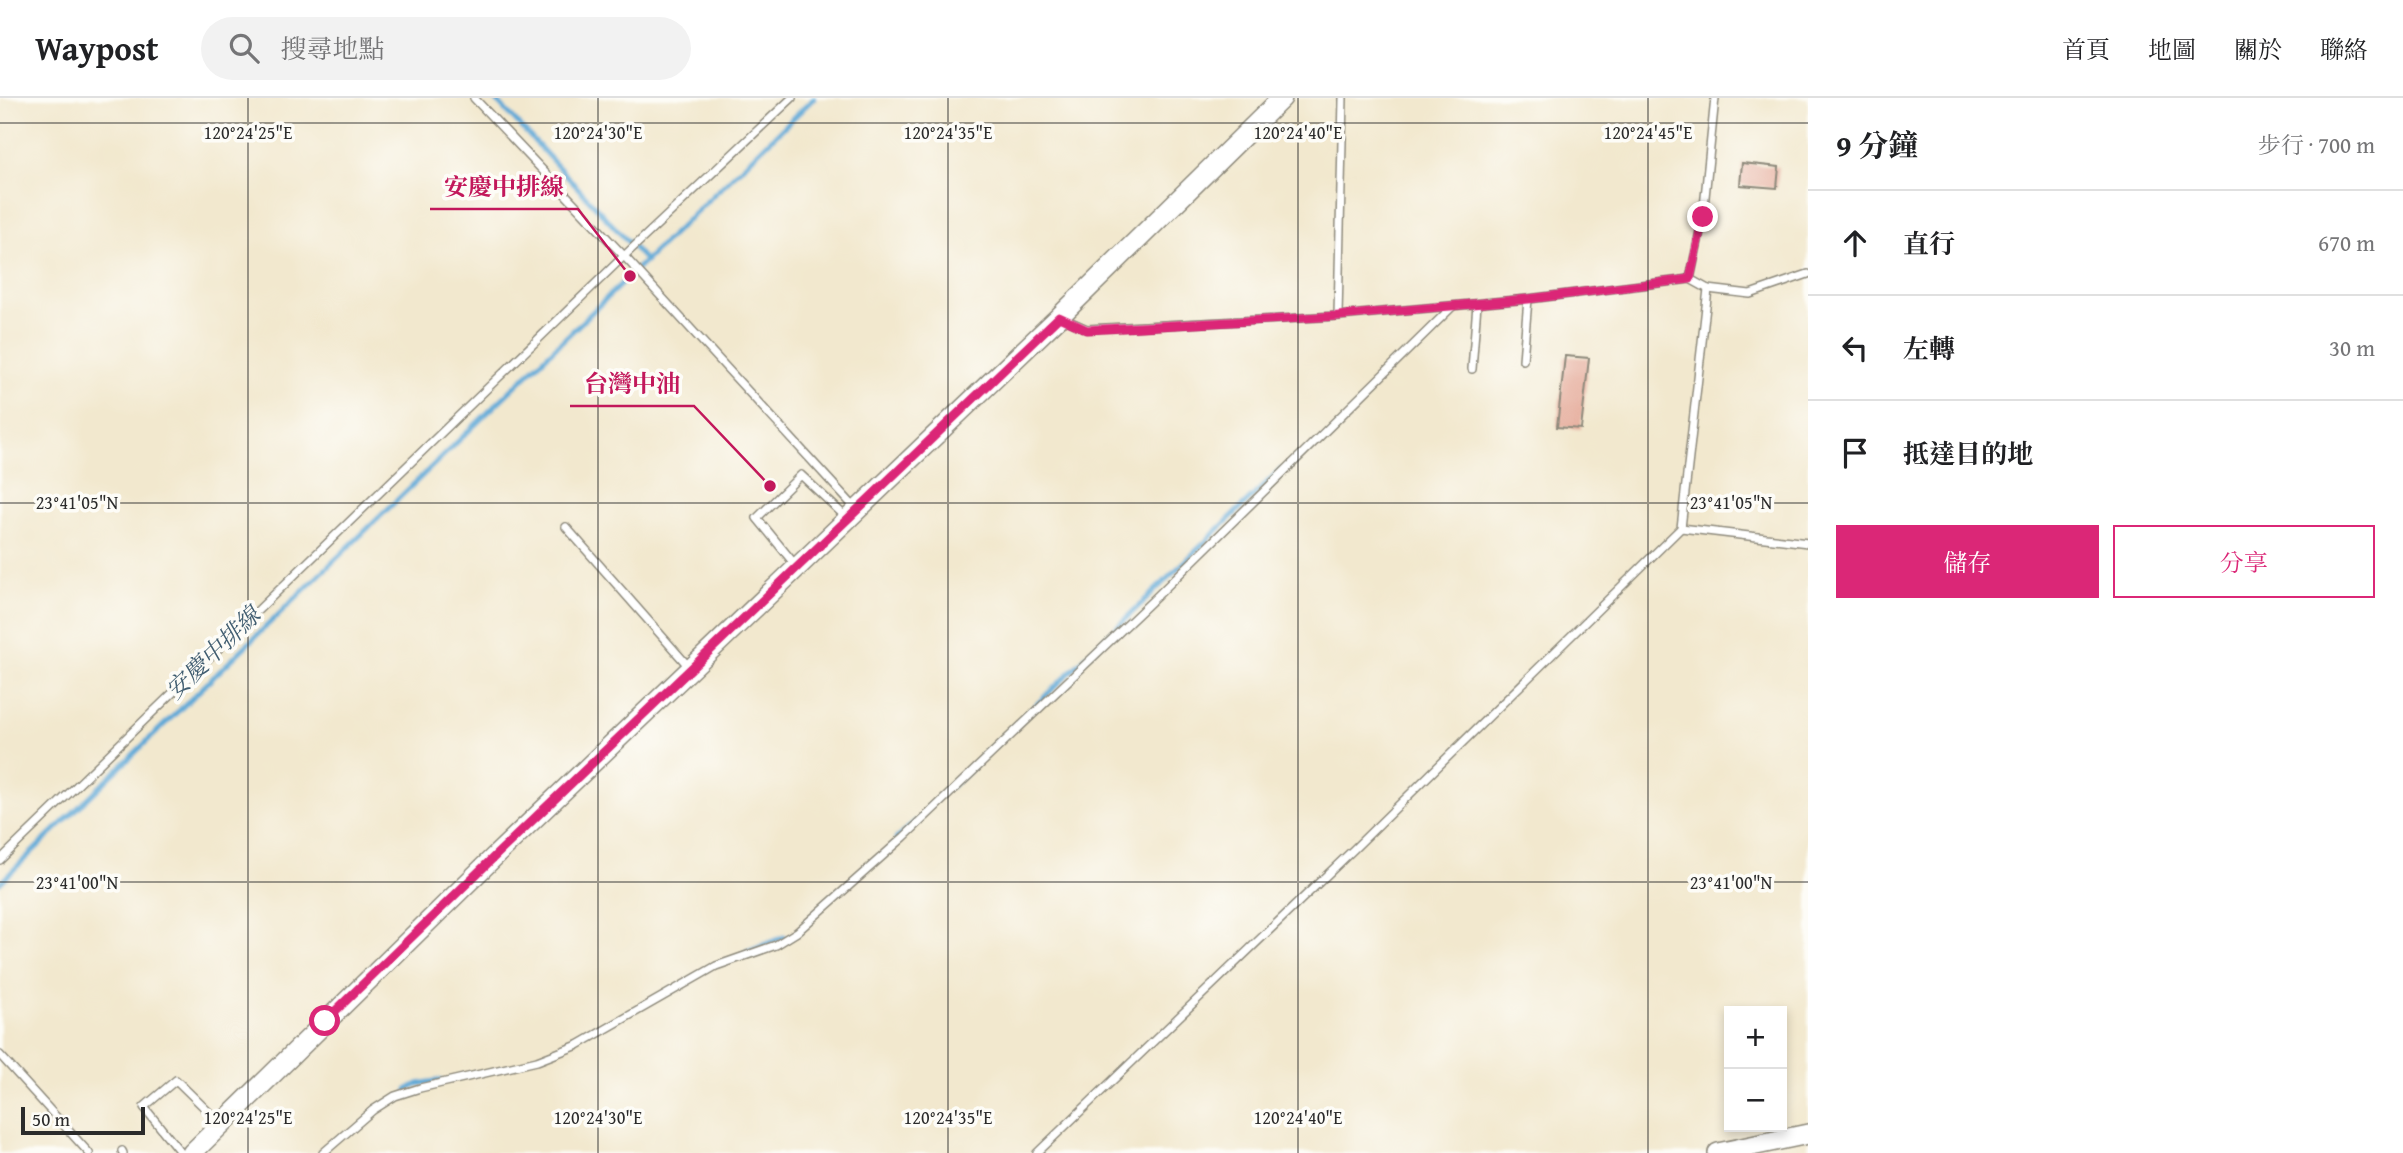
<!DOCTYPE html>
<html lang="zh-TW">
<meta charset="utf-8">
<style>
:root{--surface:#fff;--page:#f2f2f2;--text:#202124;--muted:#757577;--line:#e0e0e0;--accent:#db2777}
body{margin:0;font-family:"Gentium Book Plus","Noto Serif TC",serif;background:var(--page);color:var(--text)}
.controls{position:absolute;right:21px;bottom:21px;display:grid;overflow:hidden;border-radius:0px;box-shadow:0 4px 10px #0003}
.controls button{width:63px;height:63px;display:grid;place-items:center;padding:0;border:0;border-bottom:2px solid var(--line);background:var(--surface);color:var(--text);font:35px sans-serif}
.scale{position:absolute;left:21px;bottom:18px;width:124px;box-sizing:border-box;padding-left:7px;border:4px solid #2b2b2b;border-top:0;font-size:19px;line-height:24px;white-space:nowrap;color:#2b2b2b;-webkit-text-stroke:5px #fdfcf7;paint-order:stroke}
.stop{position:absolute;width:21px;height:21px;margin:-16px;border:5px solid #db2777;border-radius:50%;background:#fff}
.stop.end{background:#db2777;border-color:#fff;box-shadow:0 2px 7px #0008}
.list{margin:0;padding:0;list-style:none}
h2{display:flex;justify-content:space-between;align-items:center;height:91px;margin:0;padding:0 28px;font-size:30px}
h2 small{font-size:23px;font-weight:400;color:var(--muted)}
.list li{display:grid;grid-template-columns:46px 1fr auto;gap:21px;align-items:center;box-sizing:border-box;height:105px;padding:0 28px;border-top:2px solid var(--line)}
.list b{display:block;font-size:26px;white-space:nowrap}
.list em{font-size:23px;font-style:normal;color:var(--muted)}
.actions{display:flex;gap:14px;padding:21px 28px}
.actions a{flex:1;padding:16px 0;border:2px solid var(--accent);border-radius:0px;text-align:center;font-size:24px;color:var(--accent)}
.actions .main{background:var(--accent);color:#fff}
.icon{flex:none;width:38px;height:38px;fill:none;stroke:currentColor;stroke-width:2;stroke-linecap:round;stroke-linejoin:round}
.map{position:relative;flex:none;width:1808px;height:1055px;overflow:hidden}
header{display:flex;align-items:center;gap:42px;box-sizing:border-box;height:98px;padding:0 35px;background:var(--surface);border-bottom:2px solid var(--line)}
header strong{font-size:33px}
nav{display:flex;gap:38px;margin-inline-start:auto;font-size:24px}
.search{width:490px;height:63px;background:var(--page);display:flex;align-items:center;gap:18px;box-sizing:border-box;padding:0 24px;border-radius:38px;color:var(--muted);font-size:26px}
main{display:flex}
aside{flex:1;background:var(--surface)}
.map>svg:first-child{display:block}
</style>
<header>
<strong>Waypost</strong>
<div class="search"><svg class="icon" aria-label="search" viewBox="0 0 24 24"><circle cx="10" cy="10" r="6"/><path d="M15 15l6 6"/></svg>搜尋地點</div>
<nav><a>首頁</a><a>地圖</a><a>關於</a><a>聯絡</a></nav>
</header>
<main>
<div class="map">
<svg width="1808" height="1055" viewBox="0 0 1808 1055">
<rect width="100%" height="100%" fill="#fdfcf7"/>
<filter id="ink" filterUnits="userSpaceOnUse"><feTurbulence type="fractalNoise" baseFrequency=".0143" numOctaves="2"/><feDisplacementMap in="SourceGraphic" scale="14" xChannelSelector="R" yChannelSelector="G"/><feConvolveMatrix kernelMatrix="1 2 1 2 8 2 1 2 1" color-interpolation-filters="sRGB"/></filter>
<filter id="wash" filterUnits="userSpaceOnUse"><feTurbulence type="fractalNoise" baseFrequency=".00686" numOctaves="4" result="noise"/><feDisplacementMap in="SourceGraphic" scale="28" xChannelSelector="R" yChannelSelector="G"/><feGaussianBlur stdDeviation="1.57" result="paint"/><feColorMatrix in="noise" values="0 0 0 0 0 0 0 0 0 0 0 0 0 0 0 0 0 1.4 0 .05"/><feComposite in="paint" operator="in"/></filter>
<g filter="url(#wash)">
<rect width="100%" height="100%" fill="#f2e8ce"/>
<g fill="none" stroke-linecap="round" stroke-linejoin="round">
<!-- stream -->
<g stroke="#5fa9d7" stroke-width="5">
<polyline points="494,0 646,163"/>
<polyline points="952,688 1280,372"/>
<polyline points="896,741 915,724"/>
<polyline points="0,785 814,0"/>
<polyline points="747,853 784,839"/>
<polyline points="407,992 418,986 441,982"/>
</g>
</g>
<g id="blocks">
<!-- building -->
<g fill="#e5aa9a">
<polygon points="1742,65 1779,69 1777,90 1740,87"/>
<polygon points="1565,258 1589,260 1581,331 1557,329"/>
</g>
</g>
</g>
<g filter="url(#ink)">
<use href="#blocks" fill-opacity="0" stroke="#8e8a7c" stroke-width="2"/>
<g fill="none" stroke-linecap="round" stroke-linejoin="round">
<defs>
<g id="service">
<polyline points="474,0 624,158 857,412"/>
<polyline points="1690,181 1703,119 1715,0"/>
<polyline points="1338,218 1343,0"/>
<polyline points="1060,219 1087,231 1338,218 1528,201 1690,181 1708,191 1750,196 1808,176"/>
<polyline points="1523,262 1528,201"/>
<polyline points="1472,271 1477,206"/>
<polyline points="566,429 690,570"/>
<polyline points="1681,430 1808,445"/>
<polyline points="797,469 757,420 801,377 847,420"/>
<polyline points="0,762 624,158 792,0"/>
<polyline points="0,957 89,1055"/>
<polyline points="122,1053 123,1055"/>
<polyline points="181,1055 144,1009 176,982 219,1024"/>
<polyline points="323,1055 373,1012 395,998 420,990 537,963 578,947 716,868 776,847 797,834 904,739 1152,503 1453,208"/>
<polyline points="1037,1055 1354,751 1681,430 1708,191"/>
</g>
<g id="secondary">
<polyline points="192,1055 494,759 1059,219 1282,0"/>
<polyline points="1718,1055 1808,1036"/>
</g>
</defs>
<!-- service casing -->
<use href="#service" stroke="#8e8a7c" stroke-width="10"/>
<!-- secondary casing -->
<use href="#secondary" stroke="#8e8a7c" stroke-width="22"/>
<!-- service -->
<use href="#service" stroke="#fff" stroke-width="7"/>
<!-- secondary -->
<use href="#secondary" stroke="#fff" stroke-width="19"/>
</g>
</g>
<g fill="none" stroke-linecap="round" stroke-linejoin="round" filter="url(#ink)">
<!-- route -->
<polyline stroke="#db2777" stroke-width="9" points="325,923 494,759 1059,219 1087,232 1338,218 1528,201 1690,181 1703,119"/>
</g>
<!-- ticks -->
<path fill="none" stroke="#2b2b2b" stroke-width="2" stroke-opacity="0.45" d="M 248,0 L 248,1055M 598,0 L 598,1055M 948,0 L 948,1055M 1298,0 L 1298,1055M 1648,0 L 1648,1055M 0,25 L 1808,25M 0,405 L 1808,405M 0,784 L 1808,784"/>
<g text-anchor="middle" stroke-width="7" stroke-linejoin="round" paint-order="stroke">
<!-- water labels -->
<g font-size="24" font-style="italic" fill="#405d70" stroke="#fdfcf7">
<text transform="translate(213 555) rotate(-44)" y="8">安慶中排線</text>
</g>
</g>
<g font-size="18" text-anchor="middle" fill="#2b2b2b" stroke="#fdfcf7" stroke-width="7" stroke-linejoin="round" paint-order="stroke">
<text x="248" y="41">120°24'25"E</text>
<text x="598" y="41">120°24'30"E</text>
<text x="948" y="41">120°24'35"E</text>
<text x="1298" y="41">120°24'40"E</text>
<text x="1648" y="41">120°24'45"E</text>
<text x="77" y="411">23°41'05"N</text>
<text x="1731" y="411">23°41'05"N</text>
<text x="77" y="791">23°41'00"N</text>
<text x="1731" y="791">23°41'00"N</text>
<text x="248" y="1026">120°24'25"E</text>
<text x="598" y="1026">120°24'30"E</text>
<text x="948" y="1026">120°24'35"E</text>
<text x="1298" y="1026">120°24'40"E</text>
</g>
<!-- callouts -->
<path fill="none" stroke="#c2185b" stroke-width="2.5" d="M630 178L578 111H430M770 388L694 308H570"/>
<g fill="#c2185b" stroke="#fdfcf7" stroke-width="2.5">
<circle cx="630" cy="178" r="7"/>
<circle cx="770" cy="388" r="7"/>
</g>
<g font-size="24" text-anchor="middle" font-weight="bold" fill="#c2185b" stroke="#fdfcf7" stroke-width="7" stroke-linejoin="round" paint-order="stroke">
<text x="504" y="97">安慶中排線</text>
<text x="632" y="294">台灣中油</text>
</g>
</svg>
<div class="controls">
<button>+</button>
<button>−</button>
</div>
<div class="scale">50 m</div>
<div class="stop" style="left:325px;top:923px"></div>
<div class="stop end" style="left:1703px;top:119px"></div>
</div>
<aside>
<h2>9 分鐘<small>步行 · 700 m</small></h2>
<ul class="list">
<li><svg class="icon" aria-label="ahead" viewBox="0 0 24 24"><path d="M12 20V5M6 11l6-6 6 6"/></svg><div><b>直行</b></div><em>670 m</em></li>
<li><svg class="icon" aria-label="left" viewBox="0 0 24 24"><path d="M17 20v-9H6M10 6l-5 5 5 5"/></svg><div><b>左轉</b></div><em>30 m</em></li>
<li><svg class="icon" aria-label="arrive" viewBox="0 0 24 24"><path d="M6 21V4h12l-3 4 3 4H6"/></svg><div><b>抵達目的地</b></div></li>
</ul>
<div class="actions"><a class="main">儲存</a><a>分享</a></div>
</aside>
</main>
